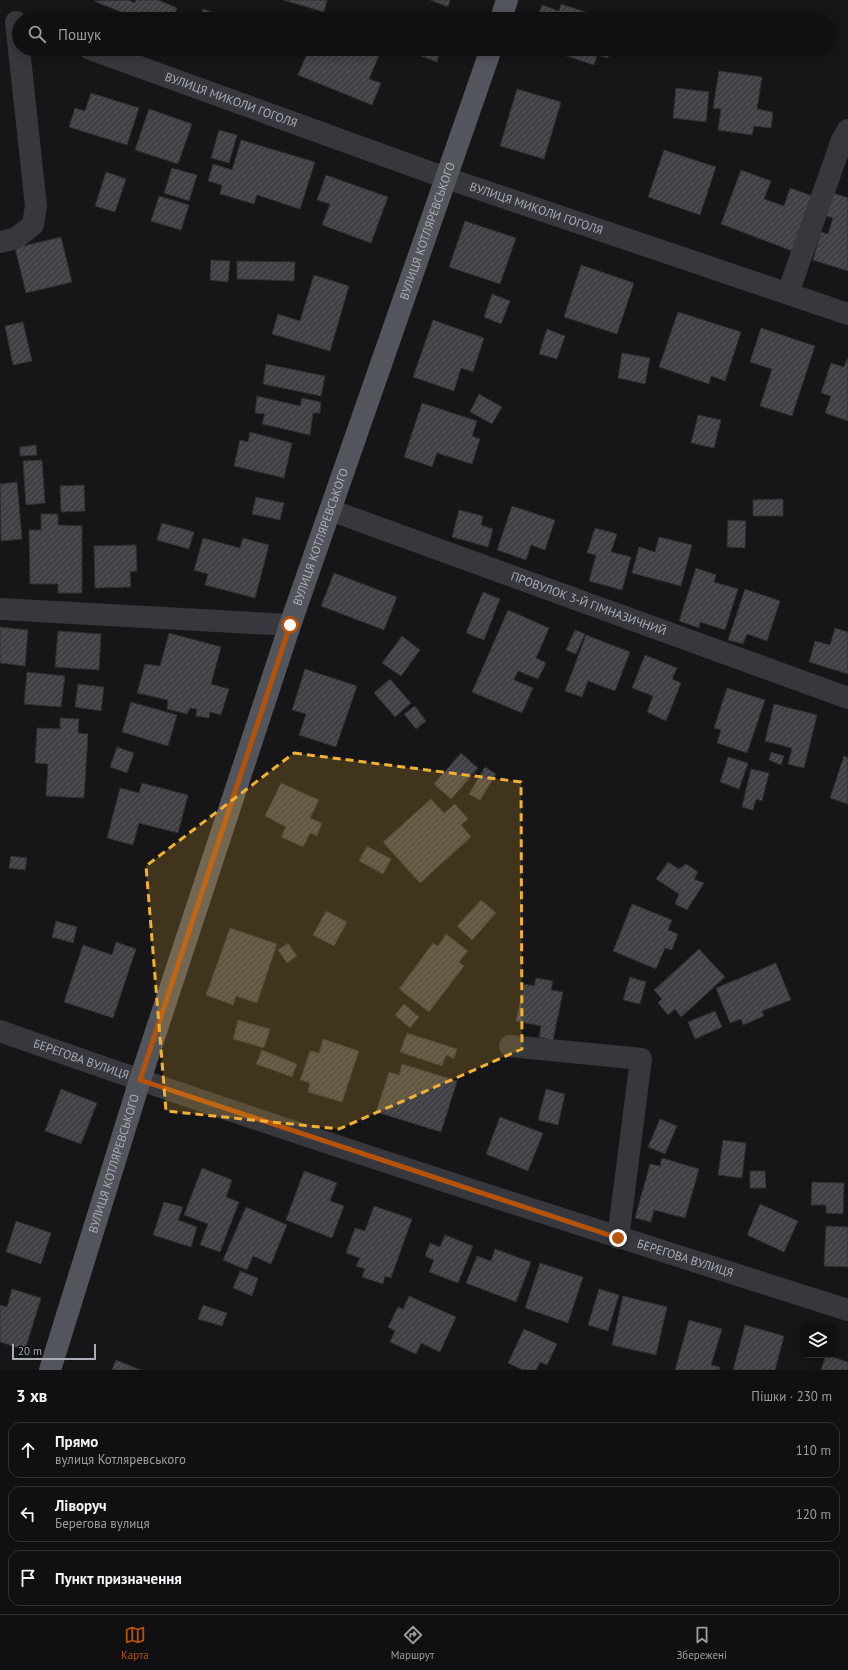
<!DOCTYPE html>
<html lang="uk">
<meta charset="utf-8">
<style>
:root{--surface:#101012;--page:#1e1e20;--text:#f1f3f6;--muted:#9c9d9f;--line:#303032;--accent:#b45309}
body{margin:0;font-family:"PT Sans",sans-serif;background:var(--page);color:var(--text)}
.controls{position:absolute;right:12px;bottom:12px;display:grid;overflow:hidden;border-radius:8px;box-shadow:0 2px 10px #0003}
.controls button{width:36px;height:36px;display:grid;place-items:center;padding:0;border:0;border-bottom:1px solid var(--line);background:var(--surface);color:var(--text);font:20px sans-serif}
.scale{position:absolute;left:12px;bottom:10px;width:84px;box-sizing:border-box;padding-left:4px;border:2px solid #a8adb8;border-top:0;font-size:11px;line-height:14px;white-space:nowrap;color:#a8adb8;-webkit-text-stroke:3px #111113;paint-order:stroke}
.stop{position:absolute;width:12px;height:12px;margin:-9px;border:3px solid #b45309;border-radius:50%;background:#fff}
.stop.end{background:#b45309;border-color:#fff;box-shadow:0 1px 4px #0008}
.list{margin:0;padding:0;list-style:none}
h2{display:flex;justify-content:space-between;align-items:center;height:52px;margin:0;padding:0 16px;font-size:17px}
h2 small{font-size:13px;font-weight:400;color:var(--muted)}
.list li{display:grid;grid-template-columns:26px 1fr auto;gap:12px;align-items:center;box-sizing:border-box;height:56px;margin:0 8px 8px;padding:0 8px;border:1px solid var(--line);border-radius:12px}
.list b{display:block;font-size:15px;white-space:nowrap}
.list p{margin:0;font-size:13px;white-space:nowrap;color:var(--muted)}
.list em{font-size:13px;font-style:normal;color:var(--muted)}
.icon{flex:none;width:22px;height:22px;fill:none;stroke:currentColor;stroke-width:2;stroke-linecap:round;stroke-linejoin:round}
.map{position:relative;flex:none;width:848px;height:1370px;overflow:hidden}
.search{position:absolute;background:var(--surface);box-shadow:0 2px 10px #0003;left:12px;right:12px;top:12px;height:44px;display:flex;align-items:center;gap:10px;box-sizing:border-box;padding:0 14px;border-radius:22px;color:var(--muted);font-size:15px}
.sheet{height:244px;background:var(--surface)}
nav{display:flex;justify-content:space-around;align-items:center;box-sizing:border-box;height:56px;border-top:1px solid var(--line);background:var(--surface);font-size:11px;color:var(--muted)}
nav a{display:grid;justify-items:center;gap:2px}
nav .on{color:var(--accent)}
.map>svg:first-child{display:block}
</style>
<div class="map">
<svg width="848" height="1370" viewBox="0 0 848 1370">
<defs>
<pattern id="building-hatch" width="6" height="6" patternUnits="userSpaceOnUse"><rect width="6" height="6" fill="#404145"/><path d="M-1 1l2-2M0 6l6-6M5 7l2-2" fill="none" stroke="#595a5e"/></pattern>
</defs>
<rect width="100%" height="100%" fill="#161618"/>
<!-- building -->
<g fill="url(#building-hatch)" stroke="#303034">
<polygon points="128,0 135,3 136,0 158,0 177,8 172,19 138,19 94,1"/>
<polygon points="283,0 327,0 324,12"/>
<polygon points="430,0 450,0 448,7"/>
<polygon points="561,4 604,18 604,19 537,19 542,5 559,11"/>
<polygon points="203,9 232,19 199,19"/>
<polygon points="309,49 369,49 380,53 369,79 381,83 372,105 298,75"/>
<polygon points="401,49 441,49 437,62"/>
<polygon points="545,49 612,49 608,58 597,55 594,65"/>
<polygon points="719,71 762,77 757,109 773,112 771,128 754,126 752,135 718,130 721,109 713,108"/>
<polygon points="676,88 709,92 706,122 673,118"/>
<polygon points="517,89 561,102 544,159 500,146"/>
<polygon points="91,93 139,108 127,145 69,127 75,108 85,111"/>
<polygon points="149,109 192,124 178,164 135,150"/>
<polygon points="219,130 237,135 229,163 211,158"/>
<polygon points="241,140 315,162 300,209 257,195 254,204 220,194 222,185 208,181 213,164 232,170"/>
<polygon points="664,150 716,167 700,215 648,197"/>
<polygon points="172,168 197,175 189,201 164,193"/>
<polygon points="741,170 771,181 764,199 784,206 790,188 815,197 795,252 721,224"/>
<polygon points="106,172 126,179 115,212 95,206"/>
<polygon points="326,175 388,197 371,243 322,225 330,204 317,200"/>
<polygon points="833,193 848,198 848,271 813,260 821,232 828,234 833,218 826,216"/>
<polygon points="159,196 189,205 181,230 151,221"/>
<polygon points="465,221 516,238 500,284 449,267"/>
<polygon points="61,237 72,282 26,293 15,248"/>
<polygon points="211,260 230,261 228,282 210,280"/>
<polygon points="237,261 295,262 294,281 237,279"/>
<polygon points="581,265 634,283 617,334 564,317"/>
<polygon points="314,275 349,286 330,351 272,334 278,314 300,321"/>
<polygon points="492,294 510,301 501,324 484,317"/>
<polygon points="678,312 741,332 725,381 711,376 709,384 659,367"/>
<polygon points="433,320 484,338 473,372 461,368 454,391 413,377"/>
<polygon points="23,322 32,361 13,365 5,326"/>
<polygon points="761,328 815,346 792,416 760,406 772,369 750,362"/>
<polygon points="547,329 565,336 557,359 539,354"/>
<polygon points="622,353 650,358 645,384 618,378"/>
<polygon points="847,359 848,359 848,421 825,413 831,396 821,393 831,363 844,367"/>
<polygon points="266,364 325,376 321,396 263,384"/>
<polygon points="479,394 502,407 492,424 470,412"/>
<polygon points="257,396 300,406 302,398 321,402 320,413 313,413 310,435 262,424 265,414 255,413"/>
<polygon points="422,403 477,421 472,436 480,439 472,464 437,453 432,467 404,457"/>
<polygon points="698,415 721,420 714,448 691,443"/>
<polygon points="250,432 292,443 284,478 234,466 240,440 248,442"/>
<polygon points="36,445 37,455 20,456 20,447"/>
<polygon points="42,460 45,503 26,505 23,461"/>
<polygon points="17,482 22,539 1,541 0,484"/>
<polygon points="84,485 85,511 61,512 60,486"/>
<polygon points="256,497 284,503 280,520 252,514"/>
<polygon points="783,499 783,516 753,516 753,500"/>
<polygon points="512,506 555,520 545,550 531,545 526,560 497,550"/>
<polygon points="459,510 483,516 481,525 493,529 488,547 452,537"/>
<polygon points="41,514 58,514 58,525 82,526 82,593 58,593 58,584 30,584 29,530 41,530"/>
<polygon points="728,520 746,521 745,548 727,547"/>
<polygon points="162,523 194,532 189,549 157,540"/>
<polygon points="595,528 617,534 611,552 631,557 622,590 589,581 596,555 587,553"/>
<polygon points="659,537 692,545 681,586 632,573 639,547 655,552"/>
<polygon points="203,538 240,548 243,538 269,545 255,598 205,585 208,574 194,570"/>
<polygon points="136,545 137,571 130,572 131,587 95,588 94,546"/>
<polygon points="696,568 716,575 714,582 738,589 725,630 700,622 699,628 679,621"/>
<polygon points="334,573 397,597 384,630 321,606"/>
<polygon points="745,589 780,601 767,641 747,634 743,644 728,640"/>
<polygon points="483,592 500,599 484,640 466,633"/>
<polygon points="508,610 549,628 536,658 546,663 538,679 518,671 514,680 533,688 522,713 472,692"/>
<polygon points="0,627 28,630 25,666 0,663"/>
<polygon points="835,628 848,632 848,674 809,662 815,641 830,645"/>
<polygon points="575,630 585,634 576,654 566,650"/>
<polygon points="58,631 101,634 99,670 55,667"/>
<polygon points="169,633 221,647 211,684 229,689 221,715 210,712 209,718 196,716 197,709 190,708 187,714 167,709 168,700 137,693 145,664 160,666"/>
<polygon points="586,635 630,652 615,691 588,681 582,697 565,691"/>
<polygon points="402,636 420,650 401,676 382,663"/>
<polygon points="645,655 677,668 672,679 681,683 666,721 647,712 653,696 632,688"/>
<polygon points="305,669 357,686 336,747 299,735 306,714 292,710"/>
<polygon points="27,672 65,676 61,707 24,704"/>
<polygon points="390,679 411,703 395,717 374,693"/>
<polygon points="78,684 104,687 101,711 75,707"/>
<polygon points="727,688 765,700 747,753 717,743 721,730 714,728"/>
<polygon points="131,702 177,715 168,746 122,732"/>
<polygon points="774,704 817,715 804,768 788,764 792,748 765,741"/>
<polygon points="415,706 426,721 416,729 404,714"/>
<polygon points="60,718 79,719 78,733 88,734 84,798 46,796 48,764 35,763 37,728 60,729"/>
<polygon points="117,747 134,753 127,773 110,767"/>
<polygon points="771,752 784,756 781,765 769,760"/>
<polygon points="461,753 478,768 451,799 434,784"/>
<polygon points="844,756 848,758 848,804 830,798"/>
<polygon points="728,757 748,763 739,789 720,782"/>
<polygon points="485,767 496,774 480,800 469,794"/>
<polygon points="751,769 769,773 762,801 756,799 753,810 742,807"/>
<polygon points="142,783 188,795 178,833 139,823 133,845 107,838 120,788 139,793"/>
<polygon points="281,783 319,800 310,818 322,823 317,836 310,833 303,847 281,837 286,827 265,816"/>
<polygon points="431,799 444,813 455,804 468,819 461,825 471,837 420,883 383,842"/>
<polygon points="367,846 391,859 383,874 359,861"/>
<polygon points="11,856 27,858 25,870 9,868"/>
<polygon points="668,862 679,869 686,864 698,872 694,879 704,883 687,910 675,904 679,894 656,879"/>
<polygon points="481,900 496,913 472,940 457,926"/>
<polygon points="632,904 672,920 668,930 678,934 672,950 665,948 656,969 613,951"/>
<polygon points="326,911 347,922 334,946 313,935"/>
<polygon points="56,921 77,927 73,943 52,937"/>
<polygon points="230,928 277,944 257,1003 236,996 233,1005 206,995"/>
<polygon points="446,934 468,951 459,962 464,966 429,1012 399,989 433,943 438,946"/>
<polygon points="116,942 136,949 113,1018 64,1002 83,945 112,955"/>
<polygon points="288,943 297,956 287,963 278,950"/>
<polygon points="699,949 725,977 681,1017 675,1009 668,1015 658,1003 662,999 654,990"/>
<polygon points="776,963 791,1000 762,1011 764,1016 743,1025 741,1019 730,1023 716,988"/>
<polygon points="630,977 646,982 640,1004 623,1000"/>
<polygon points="536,978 553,981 551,990 563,992 553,1040 539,1037 541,1026 516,1021 524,984 534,986"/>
<polygon points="404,1004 419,1017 410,1028 395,1015"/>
<polygon points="715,1011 722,1027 695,1039 688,1022"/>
<polygon points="238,1020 270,1029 264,1048 233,1039"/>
<polygon points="407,1033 457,1049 454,1059 446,1055 442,1066 400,1052"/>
<polygon points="323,1039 359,1051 342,1102 308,1092 310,1083 300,1080 310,1051 319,1053"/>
<polygon points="262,1050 297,1064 292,1077 256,1064"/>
<polygon points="402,1064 457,1081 441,1132 376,1112 389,1072 399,1075"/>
<polygon points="61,1089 97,1103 81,1144 45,1131"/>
<polygon points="546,1089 565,1094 558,1125 538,1120"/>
<polygon points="500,1117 543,1133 528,1171 486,1154"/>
<polygon points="660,1119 677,1126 665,1154 648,1147"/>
<polygon points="723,1140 746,1143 742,1178 718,1175"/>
<polygon points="662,1158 699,1169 685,1218 654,1210 651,1222 635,1218 650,1164 660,1166"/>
<polygon points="202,1168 232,1180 226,1197 239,1202 220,1252 200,1245 208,1224 184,1215"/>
<polygon points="304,1171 337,1183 330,1201 344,1206 332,1238 286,1220"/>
<polygon points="750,1171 765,1171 766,1188 750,1188"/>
<polygon points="812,1182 844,1183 843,1214 826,1213 826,1205 811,1205"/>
<polygon points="164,1202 183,1207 178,1220 197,1227 191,1247 153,1235"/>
<polygon points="760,1204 798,1221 784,1252 747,1235"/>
<polygon points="374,1206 412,1219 391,1278 385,1276 383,1284 362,1277 365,1269 356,1266 360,1258 346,1253 355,1228 365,1231"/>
<polygon points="246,1207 287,1225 271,1264 253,1256 247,1270 223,1260"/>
<polygon points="16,1221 51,1233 41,1264 6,1252"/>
<polygon points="826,1226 848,1227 848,1267 824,1266"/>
<polygon points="445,1235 473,1246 458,1283 429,1272 434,1260 425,1256 430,1243 440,1247"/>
<polygon points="495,1249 531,1262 516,1302 466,1283 477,1256 491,1261"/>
<polygon points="540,1263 583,1277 568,1323 525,1308"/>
<polygon points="240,1271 258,1278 252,1296 233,1288"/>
<polygon points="12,1289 41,1298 25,1350 0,1342 0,1305 7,1307"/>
<polygon points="599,1289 619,1295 608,1331 588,1325"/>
<polygon points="409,1296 456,1317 440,1352 421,1343 416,1354 390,1342 395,1331 388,1327 398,1307 403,1309"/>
<polygon points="623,1296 667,1307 656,1355 612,1345"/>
<polygon points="203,1305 227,1313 222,1326 198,1319"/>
<polygon points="689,1320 722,1329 711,1365 720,1367 719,1370 675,1370"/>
<polygon points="745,1325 784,1336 775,1370 733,1370"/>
<polygon points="524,1329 557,1344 547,1365 540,1362 536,1370 523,1370 508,1363"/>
<polygon points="826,1355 848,1362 848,1370 821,1370"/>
<polygon points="116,1360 141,1370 112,1370"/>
</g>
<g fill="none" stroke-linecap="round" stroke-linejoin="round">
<!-- minor -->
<g stroke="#37383d" stroke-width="22">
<path id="s1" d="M 90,49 L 446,178 L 848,314"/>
<polyline points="0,242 16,238 33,225 36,206 16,22"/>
<polyline points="788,293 842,140 848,130"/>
<path id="s2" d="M 330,510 L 848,698"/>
<polyline points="0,609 290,625"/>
<path id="s3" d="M 0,1031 C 280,1130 564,1220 848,1310"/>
<polyline points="510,1046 641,1059 618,1238"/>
</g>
<!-- major -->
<g stroke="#53555c" stroke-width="22">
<polyline points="501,19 507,0"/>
<path id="s4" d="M 50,1370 L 140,1080 L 290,625 L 491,49"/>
</g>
</g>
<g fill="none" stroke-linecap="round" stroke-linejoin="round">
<!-- route -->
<polyline stroke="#b45309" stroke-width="5" points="290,625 140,1080 618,1238"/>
</g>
<!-- marked area -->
<path fill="#f2b134" fill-opacity="0.2" stroke="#f2b134" stroke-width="3" stroke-dasharray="8 5" stroke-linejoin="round" d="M 294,753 L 521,782 L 522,1049 L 339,1129 L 166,1111 L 146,866 Z"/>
<g text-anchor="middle" stroke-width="3" stroke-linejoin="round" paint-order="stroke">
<!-- street labels -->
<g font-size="12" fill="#a8adb8" stroke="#111113">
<text dy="4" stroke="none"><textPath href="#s1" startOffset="150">ВУЛИЦЯ МИКОЛИ ГОГОЛЯ</textPath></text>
<text dy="4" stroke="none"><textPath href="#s1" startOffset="474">ВУЛИЦЯ МИКОЛИ ГОГОЛЯ</textPath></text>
<text dy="4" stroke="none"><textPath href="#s4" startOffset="1200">ВУЛИЦЯ КОТЛЯРЕВСЬКОГО</textPath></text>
<text dy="4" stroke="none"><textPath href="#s4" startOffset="876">ВУЛИЦЯ КОТЛЯРЕВСЬКОГО</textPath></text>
<text dy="4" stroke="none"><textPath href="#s2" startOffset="275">ПРОВУЛОК 3-Й ГІМНАЗИЧНИЙ</textPath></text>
<text dy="4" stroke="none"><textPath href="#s3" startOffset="86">БЕРЕГОВА ВУЛИЦЯ</textPath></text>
<text dy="4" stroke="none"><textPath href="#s4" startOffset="216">ВУЛИЦЯ КОТЛЯРЕВСЬКОГО</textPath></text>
<text dy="4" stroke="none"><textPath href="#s3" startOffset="722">БЕРЕГОВА ВУЛИЦЯ</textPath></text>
</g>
</g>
</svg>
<div class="controls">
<button><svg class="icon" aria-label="layers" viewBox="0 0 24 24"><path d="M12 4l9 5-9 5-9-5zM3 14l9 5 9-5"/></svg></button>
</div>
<div class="scale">20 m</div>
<div class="stop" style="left:290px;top:625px"></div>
<div class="stop end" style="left:618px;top:1238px"></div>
<div class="search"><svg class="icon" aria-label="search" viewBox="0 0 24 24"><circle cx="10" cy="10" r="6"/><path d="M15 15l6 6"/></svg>Пошук</div>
</div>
<section class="sheet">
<h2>3 хв<small>Пішки · 230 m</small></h2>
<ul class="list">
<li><svg class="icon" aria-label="ahead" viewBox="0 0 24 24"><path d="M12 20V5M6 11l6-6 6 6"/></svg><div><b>Прямо</b><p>вулиця Котляревського</p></div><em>110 m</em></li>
<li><svg class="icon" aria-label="left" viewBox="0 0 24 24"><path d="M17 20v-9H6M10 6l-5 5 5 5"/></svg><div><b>Ліворуч</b><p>Берегова вулиця</p></div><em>120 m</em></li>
<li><svg class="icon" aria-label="arrive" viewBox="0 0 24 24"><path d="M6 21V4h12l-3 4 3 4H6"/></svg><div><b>Пункт призначення</b></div></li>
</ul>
</section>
<nav>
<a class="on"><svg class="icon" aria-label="map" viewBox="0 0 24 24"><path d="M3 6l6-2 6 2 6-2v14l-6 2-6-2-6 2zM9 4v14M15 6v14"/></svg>Карта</a>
<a><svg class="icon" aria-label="directions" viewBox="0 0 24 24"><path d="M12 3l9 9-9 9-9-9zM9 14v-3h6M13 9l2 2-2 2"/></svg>Маршрут</a>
<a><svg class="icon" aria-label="saved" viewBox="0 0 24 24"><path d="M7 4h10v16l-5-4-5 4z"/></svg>Збережені</a>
</nav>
